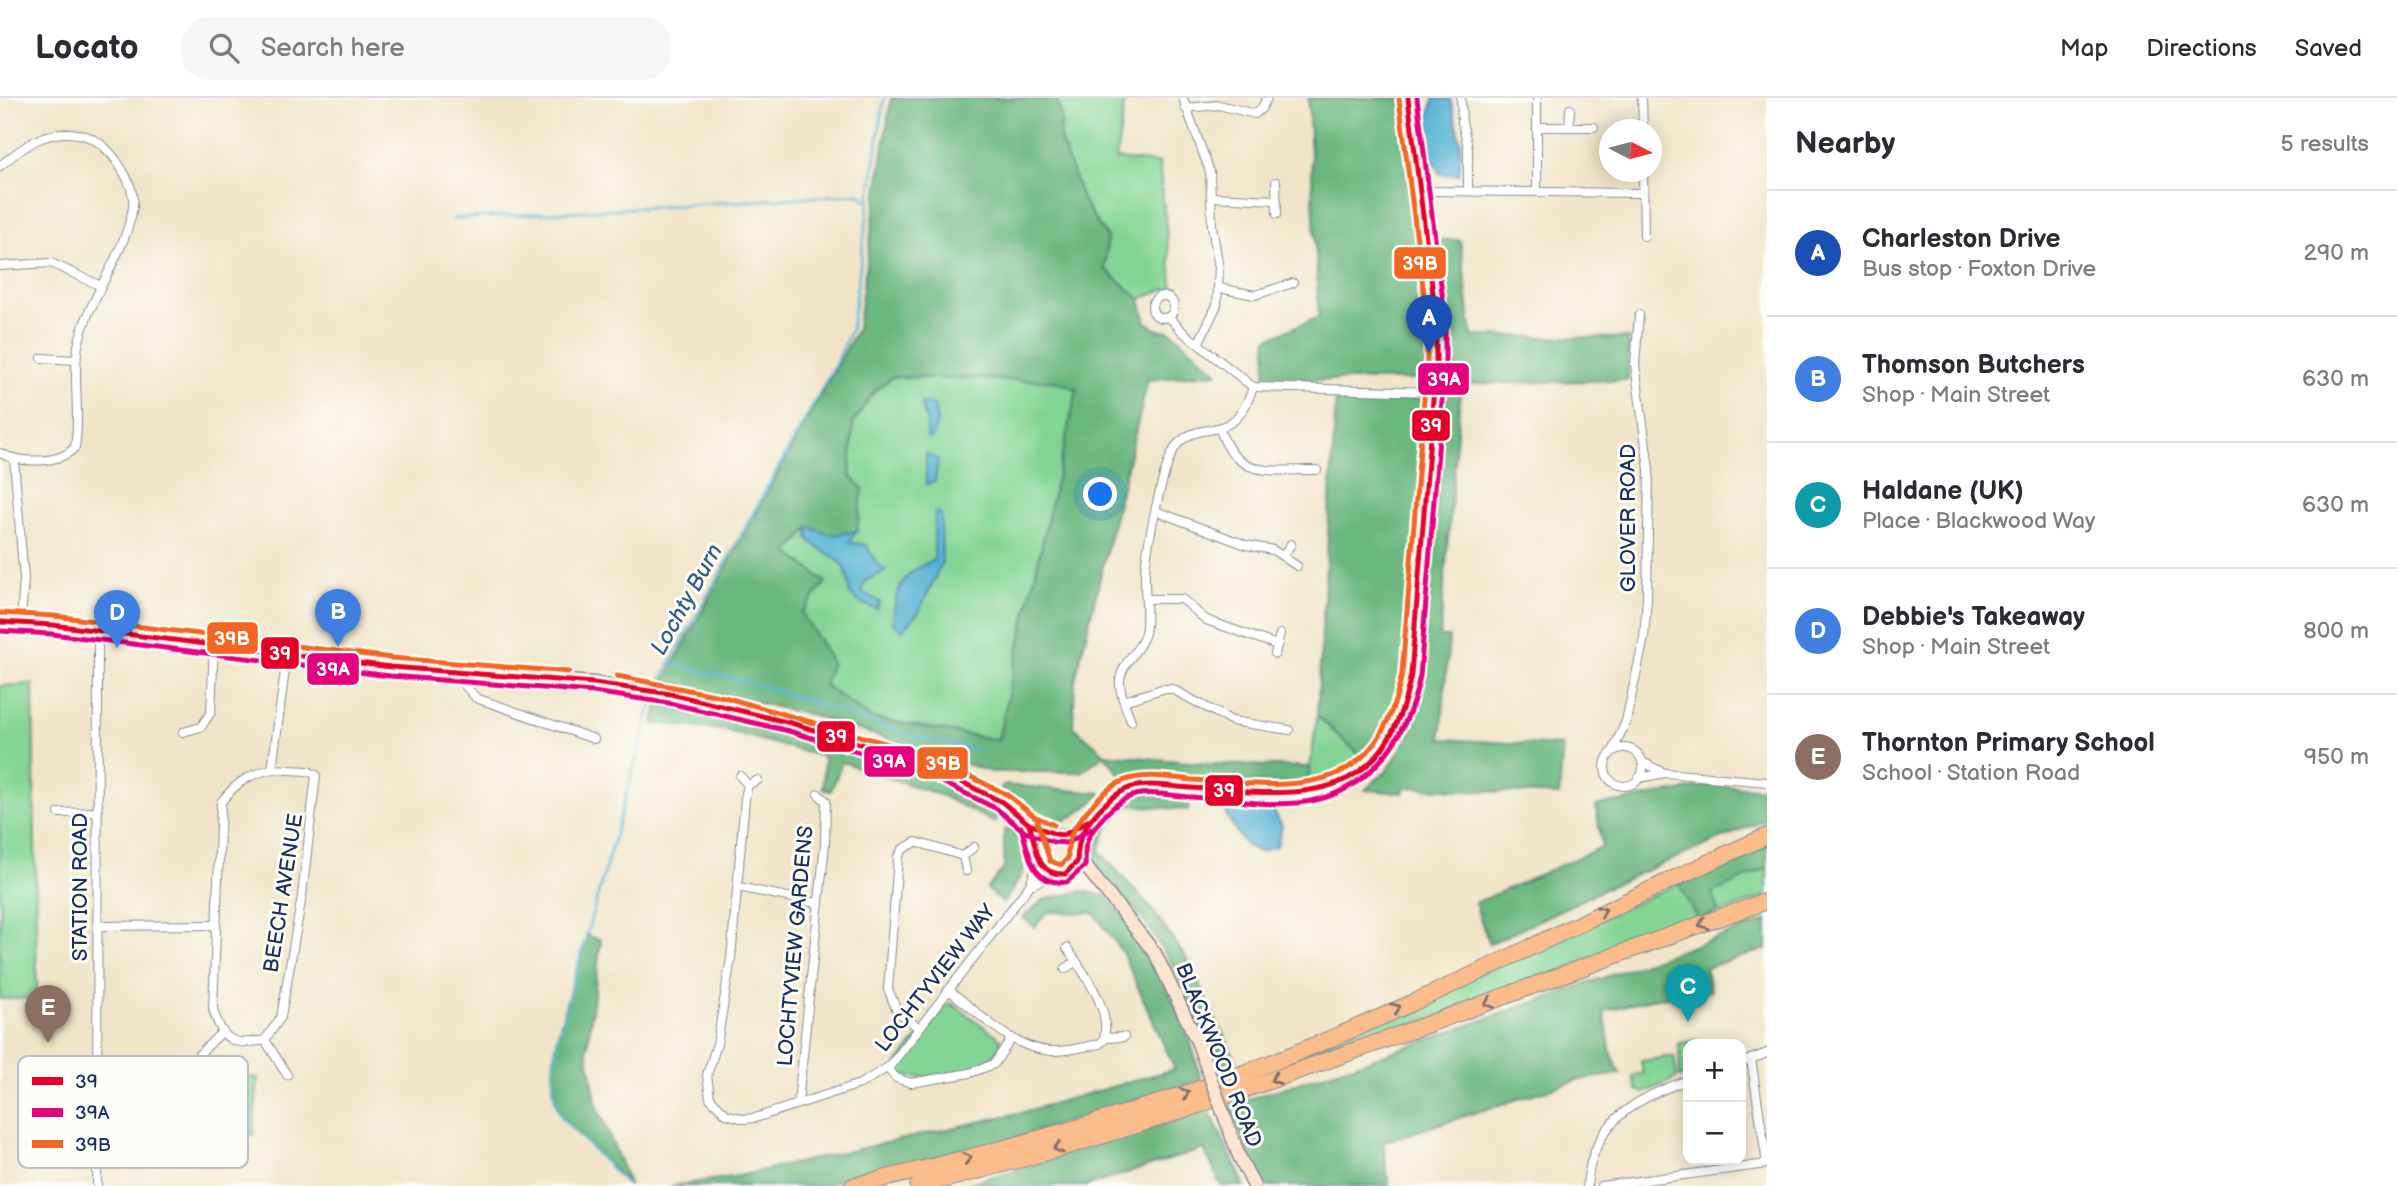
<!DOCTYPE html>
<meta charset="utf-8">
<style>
:root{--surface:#fff;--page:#f7f7f7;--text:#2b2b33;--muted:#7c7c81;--line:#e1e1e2;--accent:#0f766e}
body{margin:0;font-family:"Balsamiq Sans",sans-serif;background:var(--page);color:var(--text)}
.controls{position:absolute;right:21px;bottom:21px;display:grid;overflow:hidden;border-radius:14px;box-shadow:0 4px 18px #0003}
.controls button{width:63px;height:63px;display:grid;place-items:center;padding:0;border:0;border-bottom:2px solid var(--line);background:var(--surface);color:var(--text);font:35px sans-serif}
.compass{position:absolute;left:1599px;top:21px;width:63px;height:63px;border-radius:50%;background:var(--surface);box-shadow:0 4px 18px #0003;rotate:96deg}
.you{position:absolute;left:1101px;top:397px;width:24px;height:24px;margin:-18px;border:5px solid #fff;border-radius:50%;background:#1a73e8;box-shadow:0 0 0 10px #1a73e833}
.badge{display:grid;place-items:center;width:46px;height:46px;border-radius:50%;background:var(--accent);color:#fff;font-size:23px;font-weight:700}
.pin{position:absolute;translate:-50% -58px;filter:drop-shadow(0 2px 4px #0008)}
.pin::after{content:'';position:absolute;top:37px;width:24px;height:21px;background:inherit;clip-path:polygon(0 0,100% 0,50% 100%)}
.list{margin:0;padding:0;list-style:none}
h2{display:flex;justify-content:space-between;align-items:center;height:91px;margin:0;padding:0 28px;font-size:30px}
h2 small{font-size:23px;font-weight:400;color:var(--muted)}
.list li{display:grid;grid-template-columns:46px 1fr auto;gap:21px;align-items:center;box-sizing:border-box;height:126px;padding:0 28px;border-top:2px solid var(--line)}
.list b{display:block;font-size:26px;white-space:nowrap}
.list p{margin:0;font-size:23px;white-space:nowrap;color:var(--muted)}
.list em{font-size:23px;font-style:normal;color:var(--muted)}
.icon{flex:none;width:38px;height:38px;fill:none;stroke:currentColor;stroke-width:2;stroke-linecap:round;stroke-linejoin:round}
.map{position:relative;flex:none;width:1767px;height:1088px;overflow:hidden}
header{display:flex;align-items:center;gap:42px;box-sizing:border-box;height:98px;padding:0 35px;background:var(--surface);border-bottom:2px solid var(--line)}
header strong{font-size:33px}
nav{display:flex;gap:38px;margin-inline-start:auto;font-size:24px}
.search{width:490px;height:63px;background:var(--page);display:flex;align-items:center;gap:18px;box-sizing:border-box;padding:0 24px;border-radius:28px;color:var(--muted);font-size:26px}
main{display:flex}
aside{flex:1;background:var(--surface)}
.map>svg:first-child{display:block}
</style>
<header>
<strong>Locato</strong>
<div class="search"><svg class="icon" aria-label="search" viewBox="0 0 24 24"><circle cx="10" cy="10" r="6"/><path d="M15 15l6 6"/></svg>Search here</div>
<nav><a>Map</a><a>Directions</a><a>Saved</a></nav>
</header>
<main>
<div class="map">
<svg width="1767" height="1088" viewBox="0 0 1767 1088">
<rect width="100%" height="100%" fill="#fdfcf7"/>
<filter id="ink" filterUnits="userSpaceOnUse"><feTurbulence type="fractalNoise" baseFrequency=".0143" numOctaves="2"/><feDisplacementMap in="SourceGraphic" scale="14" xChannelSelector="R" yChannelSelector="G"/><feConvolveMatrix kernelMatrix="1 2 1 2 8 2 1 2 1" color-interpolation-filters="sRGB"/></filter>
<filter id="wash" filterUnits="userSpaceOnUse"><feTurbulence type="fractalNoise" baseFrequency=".00686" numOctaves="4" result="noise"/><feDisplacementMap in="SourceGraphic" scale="28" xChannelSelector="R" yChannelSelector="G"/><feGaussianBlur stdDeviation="1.57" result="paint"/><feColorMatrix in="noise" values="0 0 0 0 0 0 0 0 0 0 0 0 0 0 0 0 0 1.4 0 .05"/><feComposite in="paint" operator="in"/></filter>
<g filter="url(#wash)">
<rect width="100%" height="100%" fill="#f0e5c9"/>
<!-- green -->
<g fill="#82d494" stroke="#4e8279" stroke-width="2">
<polygon points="1056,0 1125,0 1116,61 1159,65 1173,192 1165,191 1140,201 1105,171 1107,139 1083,103 1060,41 1061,17"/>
<polygon points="892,279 1055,283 1077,291 998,642 871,620 824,587 832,564 802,515 788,454 809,429 831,437 850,377 853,325 873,295"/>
<polygon points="33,586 37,900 0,901 0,588"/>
<polygon points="1317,618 1363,660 1342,674 1308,686"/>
<polygon points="1767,745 1767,798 1315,962 1235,987"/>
<path d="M 951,905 L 1001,941 C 1003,972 921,986 899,976 L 897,965 L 941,912 Z"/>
<polygon points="1697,942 1698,946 1688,946 1688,976 1680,979 1679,945"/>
<polygon points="1674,958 1677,980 1644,995 1637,992 1633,978 1643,976 1641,963"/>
<polygon points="221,977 258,980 253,1037 216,1033"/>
</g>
<!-- forest -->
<g fill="#69b67e" stroke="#42726e" stroke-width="2" fill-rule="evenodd">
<path d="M 891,0 L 1056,0 L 1061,17 L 1060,41 L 1083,103 L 1107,140 L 1105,171 L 1140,201 L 1146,224 L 1158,232 L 1170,233 L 1218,275 L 1148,282 L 1075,583 L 1073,628 L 1105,656 L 1208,666 L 1310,669 L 1308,686 L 1124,681 L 1104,657 L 1081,674 L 991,674 L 812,617 L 664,583 L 857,231 ZM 892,279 L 1055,283 L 1077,291 L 998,642 L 871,620 L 824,587 L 832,564 L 802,515 L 826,484 L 788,454 L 809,430 L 831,437 L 857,433 L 863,391 L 850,377 L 853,325 L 873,295 Z"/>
<polygon points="1308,0 1402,0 1428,223 1428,282 1265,282 1267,241 1319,219"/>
<polygon points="1442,142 1460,142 1472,238 1629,240 1628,282 1461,286 1440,539 1449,539 1441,641 1563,648 1559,697 1404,689 1403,695 1365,692 1388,671 1408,640 1424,564 1446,279 1445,228 1436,149"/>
<polygon points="1336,301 1429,301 1406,554 1398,604 1377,644 1363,660 1317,618"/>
<path d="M 659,605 C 777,624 895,657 1001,712 L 995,725 L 943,698 L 842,664 L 831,693 L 823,691 L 824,659 L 724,632 L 653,625 Z"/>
<path d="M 1004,687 L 1102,695 C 1053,741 1049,726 1000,691 Z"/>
<polygon points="1711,687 1767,691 1767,721 1617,785 1489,846 1475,805 1602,749 1596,708"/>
<path d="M 1148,695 L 1190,697 L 1188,712 L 1131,707 C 1116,715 1100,737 1100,754 L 1150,809 L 1187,861 L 1236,963 L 1216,971 L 1174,869 L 1144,823 L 1084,754 C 1088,725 1120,696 1148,695 Z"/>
<path d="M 1018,725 C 1038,756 1022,778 1003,805 L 987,791 L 1004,770 L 1004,732 L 1013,731 Z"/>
<polygon points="1767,748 1767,770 1712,795 1718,812 1698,823 1679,786"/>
<polygon points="1083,793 1106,798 1141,842 1162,878 1191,945 1201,982 1015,1040 819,1088 671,1088 739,1078 1023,1014 1175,971 1122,854 1094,815 1047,814 1035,829 1023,820 1043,802"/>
<polygon points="1767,822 1767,851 1705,870 1711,893 1651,901 1604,913 1610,951 1620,976 1578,982 1383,1044 1389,1088 1265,1088 1246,1052 1230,1007 1372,961"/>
<path d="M 587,838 L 601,842 L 587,951 L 596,1005 L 630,1088 L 562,1020 C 536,974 573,887 587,838 Z"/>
<polygon points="1209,1012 1245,1088 1221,1088 1204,1051 1086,1088 962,1088"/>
</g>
<!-- water -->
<g fill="#56b3d4" stroke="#387199" stroke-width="2">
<path d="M 1434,0 L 1450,0 L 1461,45 L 1459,77 L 1440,76 C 1426,51 1425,27 1434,0 Z"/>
<polygon points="921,305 934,307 937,323 932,340 927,340 927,325"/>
<polygon points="926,355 938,362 935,383 926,386"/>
<path d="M 935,414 L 941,416 L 942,465 L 919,514 L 903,532 L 893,526 C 895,491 901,475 934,462 Z"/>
<path d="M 809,429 L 831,437 L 857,433 L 849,444 L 866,447 L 877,466 L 886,473 L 865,483 L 862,494 L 880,504 L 877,511 L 861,505 L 850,496 C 846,450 830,466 808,440 Z"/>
<polygon points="1237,707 1274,713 1282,728 1277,748 1259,754 1245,747 1226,717 1229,710"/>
</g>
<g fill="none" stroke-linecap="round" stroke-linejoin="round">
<!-- stream -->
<g stroke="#56b3d4" stroke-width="2.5">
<polyline points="453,121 860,96 869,105"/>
<polyline points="669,565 762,588 913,638 979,652"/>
<polyline points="657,589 835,267 851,231 884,0"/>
<path d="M 628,1088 L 562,1020 C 548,995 554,970 557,942 L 654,598"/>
</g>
</g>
</g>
<g filter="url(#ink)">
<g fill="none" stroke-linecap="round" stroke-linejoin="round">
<defs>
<g id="street">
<polyline points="1183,0 1210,74 1212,128 1219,170 1217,207 1199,244"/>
<polyline points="1461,0 1462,24 1468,49 1468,93"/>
<polyline points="1642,0 1643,32"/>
<polyline points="1185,10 1219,7 1255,16 1261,11 1267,0"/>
<polyline points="1537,29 1594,29"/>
<polyline points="1569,29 1570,11"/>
<path d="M 0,68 C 25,47 51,27 86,38 C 99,43 110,53 118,65 C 126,77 135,94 133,109 C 125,158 88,199 78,248 C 72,281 81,316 75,349 C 60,367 19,365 0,355"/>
<polyline points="1643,74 1644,138"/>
<polyline points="1276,84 1277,116"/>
<polyline points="1421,93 1643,95"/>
<polyline points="1537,94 1537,0"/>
<polyline points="1212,99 1276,102"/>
<polyline points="0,168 51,165 101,188"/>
<polyline points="1219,190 1255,197 1293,185"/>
<circle cx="1163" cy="209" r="11"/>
<polyline points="1169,219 1183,234 1253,289 1434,294"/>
<polyline points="42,260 76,262"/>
<path d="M 1220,332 C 1238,383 1272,371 1317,372"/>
<polyline points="14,362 24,481 21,523"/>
<polyline points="1156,413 1246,447 1273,452 1297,468"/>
<polyline points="1283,458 1291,446"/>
<polyline points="1146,501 1182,501 1206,522 1277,547"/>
<polyline points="1275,556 1280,536"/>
<polyline points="455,576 476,600 594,641"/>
<polyline points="1124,603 1162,591 1172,591 1232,623 1289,632"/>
<path d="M 1131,623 C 1127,611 1119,596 1120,582 C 1122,563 1141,553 1145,535 C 1149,516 1144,495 1145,476 C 1146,451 1163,364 1177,347 C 1202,318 1233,351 1253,289"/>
<polyline points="183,634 201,629 211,614 214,548"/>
<circle cx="1624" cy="669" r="19"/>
<polyline points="1613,653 1626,623 1644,540 1647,500 1649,371 1635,266 1639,217"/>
<polyline points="1642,664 1665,675"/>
<path d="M 272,671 L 308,673 L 316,677 L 302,798 L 281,919 L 265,942 C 232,949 222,942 213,911 L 221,704 C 237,684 248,677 272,671 Z"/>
<polyline points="272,671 287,557"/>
<polyline points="740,678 748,687"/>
<polyline points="1639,680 1665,675 1767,684"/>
<polyline points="758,682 748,687 745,700 731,860 717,946 707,977 710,1000 726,1016 744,1021 755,1020 860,986 890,968 1030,787 1038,763"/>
<polyline points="59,715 98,714"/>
<polyline points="1064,737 1089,723"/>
<path d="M 1076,748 C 1086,727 1102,701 1124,691 C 1142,683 1168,689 1187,690 C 1224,692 1263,699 1300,696 C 1363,689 1403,637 1411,577 L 1436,264 L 1436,219 L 1408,0"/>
<polyline points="966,773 963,758 974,749"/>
<polyline points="1030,787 1053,777"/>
<polyline points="738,789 817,805"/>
<polyline points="98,828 215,827"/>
<polyline points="1065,871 1076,863"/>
<path d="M 949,892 C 979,915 1011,950 1050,953 C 1067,954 1083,949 1099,946 L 1103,943 C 1114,913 1083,874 1067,850"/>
<polyline points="919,930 897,913 888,891 898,759 903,751 916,744 963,758"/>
<polyline points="1105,940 1124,939"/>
<polyline points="265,942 287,977"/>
<polyline points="1751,961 1767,1066"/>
<polyline points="1741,965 1767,955"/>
<polyline points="189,966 221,935"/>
<polyline points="887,970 896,980 911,985 970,975 994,966 1012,940"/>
<polyline points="798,1005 825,746 826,703 818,696"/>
<polyline points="97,1088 98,533"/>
<path d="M 1587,1088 C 1592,1025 1633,1001 1688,982"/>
<polyline points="1601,1088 1767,1066"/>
</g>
<g id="secondary">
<polyline points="0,524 53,527 391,569 594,585 671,596 791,625 923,665 1002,704 1029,726 1071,741 1078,759 1074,769 1065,776"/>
<path d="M 1029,726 C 1042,757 1028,777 1071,776"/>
<polyline points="1078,759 1155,855 1197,943"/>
<polyline points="1239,1058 1254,1088"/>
</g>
<g id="highway">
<path d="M 853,1088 C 982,1058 1111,1024 1236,978 C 1417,912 1590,816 1767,738"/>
<path d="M 918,1088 C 1209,1018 1485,901 1767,803"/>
</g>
</defs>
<!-- street casing -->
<use href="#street" stroke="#868a94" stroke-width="10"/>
<!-- secondary casing -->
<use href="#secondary" stroke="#868a94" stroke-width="15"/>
<!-- highway casing -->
<use href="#highway" stroke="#868a94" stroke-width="18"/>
<!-- street -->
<use href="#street" stroke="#fff" stroke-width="8"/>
<!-- secondary -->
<use href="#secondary" stroke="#fde4d0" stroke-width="12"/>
<!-- highway -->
<use href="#highway" stroke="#f9bc8a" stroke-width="16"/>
<defs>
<polyline id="secondary-bridge" points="1197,943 1239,1058"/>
</defs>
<!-- secondary-bridge casing -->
<use href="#secondary-bridge" stroke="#868a94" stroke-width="15" stroke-linecap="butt"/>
<!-- secondary-bridge -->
<use href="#secondary-bridge" stroke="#fde4d0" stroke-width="12"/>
<defs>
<g id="bus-1">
<polyline points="0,524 53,527 391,569 594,585 671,596 791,625 923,665 1002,704 1029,726 1055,736 1064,737 1091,721"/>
<path d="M 1029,726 C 1037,748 1035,778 1065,776 L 1077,764 C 1078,739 1082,731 1099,712 C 1107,704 1117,694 1129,690 C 1149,684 1172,689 1192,690 C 1302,698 1384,711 1411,577 L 1436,264 L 1436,219 L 1408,0"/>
</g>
<g id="bus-2">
<polyline points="0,533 52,536 390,578 593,594 669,605 789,633 920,673 997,711 1025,734 1053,744 1067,745 1095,729"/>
<path d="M 1021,729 C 1030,756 1030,788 1067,784 L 1085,768 C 1086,761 1084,754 1086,747 C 1090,731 1112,707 1127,700 C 1145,691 1171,698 1191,699 C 1226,701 1261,708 1297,705 C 1367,699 1407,642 1420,578 L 1445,264 L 1445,218 L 1417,0"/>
</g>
<g id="bus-3">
<polyline points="0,515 54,518 392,560 569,574"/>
<polyline points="617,578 724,599 926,657 1006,696 1034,718 1054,727"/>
<path d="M 1037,723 L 1050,763 L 1061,767 L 1068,760 C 1066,741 1075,727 1087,713 C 1098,700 1112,685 1129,681 C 1149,675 1172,680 1192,682 C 1296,689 1376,704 1402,576 L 1427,264 L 1427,220 L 1399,1"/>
</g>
</defs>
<!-- bus-1 casing -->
<use href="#bus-1" stroke="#fdfcf7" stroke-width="10"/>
<!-- bus-2 casing -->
<use href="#bus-2" stroke="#fdfcf7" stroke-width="10"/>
<!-- bus-3 casing -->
<use href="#bus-3" stroke="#fdfcf7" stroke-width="10"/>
<!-- bus-1 -->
<use href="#bus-1" stroke="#e4002b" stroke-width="5"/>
<!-- bus-2 -->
<use href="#bus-2" stroke="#e5007d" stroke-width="5"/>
<!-- bus-3 -->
<use href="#bus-3" stroke="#f26522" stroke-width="5"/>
</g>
<!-- one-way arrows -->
<defs><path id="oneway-chevron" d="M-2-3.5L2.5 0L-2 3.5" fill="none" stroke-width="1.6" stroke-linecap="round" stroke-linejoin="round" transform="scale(1.75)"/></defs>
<g stroke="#7f6e72">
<use href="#oneway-chevron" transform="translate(1602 813) rotate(-25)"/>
<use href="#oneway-chevron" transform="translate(1703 826) rotate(160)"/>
<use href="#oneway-chevron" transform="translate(1489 905) rotate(160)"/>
<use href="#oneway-chevron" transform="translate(1396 910) rotate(-25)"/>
<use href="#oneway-chevron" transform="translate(1275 981) rotate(161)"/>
<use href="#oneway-chevron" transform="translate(1185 995) rotate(-20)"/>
<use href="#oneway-chevron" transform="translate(1058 1050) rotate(164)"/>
<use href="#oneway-chevron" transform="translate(967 1060) rotate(-15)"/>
</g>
</g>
<g text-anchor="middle" stroke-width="6" stroke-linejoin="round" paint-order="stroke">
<!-- street labels -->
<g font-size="21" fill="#1b2f5e" stroke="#fdfcf7">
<text transform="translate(1628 420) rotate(-90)" y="7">GLOVER ROAD</text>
<text transform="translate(80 789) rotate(-90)" y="7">STATION ROAD</text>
<text transform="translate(283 795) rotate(-81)" y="7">BEECH AVENUE</text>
<text transform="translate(795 848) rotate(-85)" y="7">LOCHTYVIEW GARDENS</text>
<text transform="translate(935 880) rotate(-52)" y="7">LOCHTYVIEW WAY</text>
<text transform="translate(1219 957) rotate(68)" y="7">BLACKWOOD ROAD</text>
</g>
<!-- water labels -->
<g font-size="23" font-style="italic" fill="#305d87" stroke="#fdfcf7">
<text transform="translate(686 501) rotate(-61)" y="8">Lochty Burn</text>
</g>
</g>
<!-- legend -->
<rect x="18" y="958" width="230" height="112" rx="10" fill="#fdfcf7" stroke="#b9bec9" stroke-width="2"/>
<rect x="32" y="979" width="31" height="8" fill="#e4002b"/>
<rect x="32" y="1010" width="31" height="9" fill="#e5007d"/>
<rect x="32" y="1042" width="31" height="8" fill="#f26522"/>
<g font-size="19" fill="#1b2f5e">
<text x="75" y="990">39</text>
<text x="75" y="1021">39A</text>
<text x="75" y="1053">39B</text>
</g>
<g stroke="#fdfcf7" stroke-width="2.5">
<rect x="1393" y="148" width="54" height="34" rx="7" fill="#f26522"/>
<rect x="1417" y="264" width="53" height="34" rx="7" fill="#e5007d"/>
<rect x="1411" y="311" width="40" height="33" rx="7" fill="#e4002b"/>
<rect x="206" y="523" width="53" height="34" rx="7" fill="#f26522"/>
<rect x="260" y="538" width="40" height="34" rx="7" fill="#e4002b"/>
<rect x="306" y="554" width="54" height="34" rx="7" fill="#e5007d"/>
<rect x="816" y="622" width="40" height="33" rx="7" fill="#e4002b"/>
<rect x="863" y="647" width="53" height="33" rx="7" fill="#e5007d"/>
<rect x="916" y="648" width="53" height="34" rx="7" fill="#f26522"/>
<rect x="1204" y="676" width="40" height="33" rx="7" fill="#e4002b"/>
</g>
<g font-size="19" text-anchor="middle" font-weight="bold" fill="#fff">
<text x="1420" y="172">39B</text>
<text x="1444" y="288">39A</text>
<text x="1431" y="334">39</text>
<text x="232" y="547">39B</text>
<text x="280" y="562">39</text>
<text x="333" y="578">39A</text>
<text x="836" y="645">39</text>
<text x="889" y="670">39A</text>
<text x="943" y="672">39B</text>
<text x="1224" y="699">39</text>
</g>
</svg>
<div class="controls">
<button>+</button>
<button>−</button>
</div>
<svg class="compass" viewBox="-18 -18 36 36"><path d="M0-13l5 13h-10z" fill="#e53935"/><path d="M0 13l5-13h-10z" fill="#7c7c81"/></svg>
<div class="you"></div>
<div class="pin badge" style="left:1429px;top:255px;background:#1a4fb4">A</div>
<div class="pin badge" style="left:338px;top:549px;background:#3f7fe0">B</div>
<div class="pin badge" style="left:1688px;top:924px;background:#0f9aa8">C</div>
<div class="pin badge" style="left:117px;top:550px;background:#3f7fe0">D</div>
<div class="pin badge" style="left:48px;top:945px;background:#8d6e63">E</div>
</div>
<aside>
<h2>Nearby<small>5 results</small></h2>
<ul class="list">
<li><span class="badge" style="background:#1a4fb4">A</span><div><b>Charleston Drive</b><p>Bus stop · Foxton Drive</p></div><em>290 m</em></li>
<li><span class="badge" style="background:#3f7fe0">B</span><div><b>Thomson Butchers</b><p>Shop · Main Street</p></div><em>630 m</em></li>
<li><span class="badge" style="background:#0f9aa8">C</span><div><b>Haldane (UK)</b><p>Place · Blackwood Way</p></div><em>630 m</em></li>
<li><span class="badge" style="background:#3f7fe0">D</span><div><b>Debbie's Takeaway</b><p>Shop · Main Street</p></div><em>800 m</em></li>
<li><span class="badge" style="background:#8d6e63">E</span><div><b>Thornton Primary School</b><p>School · Station Road</p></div><em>950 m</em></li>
</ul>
</aside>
</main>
